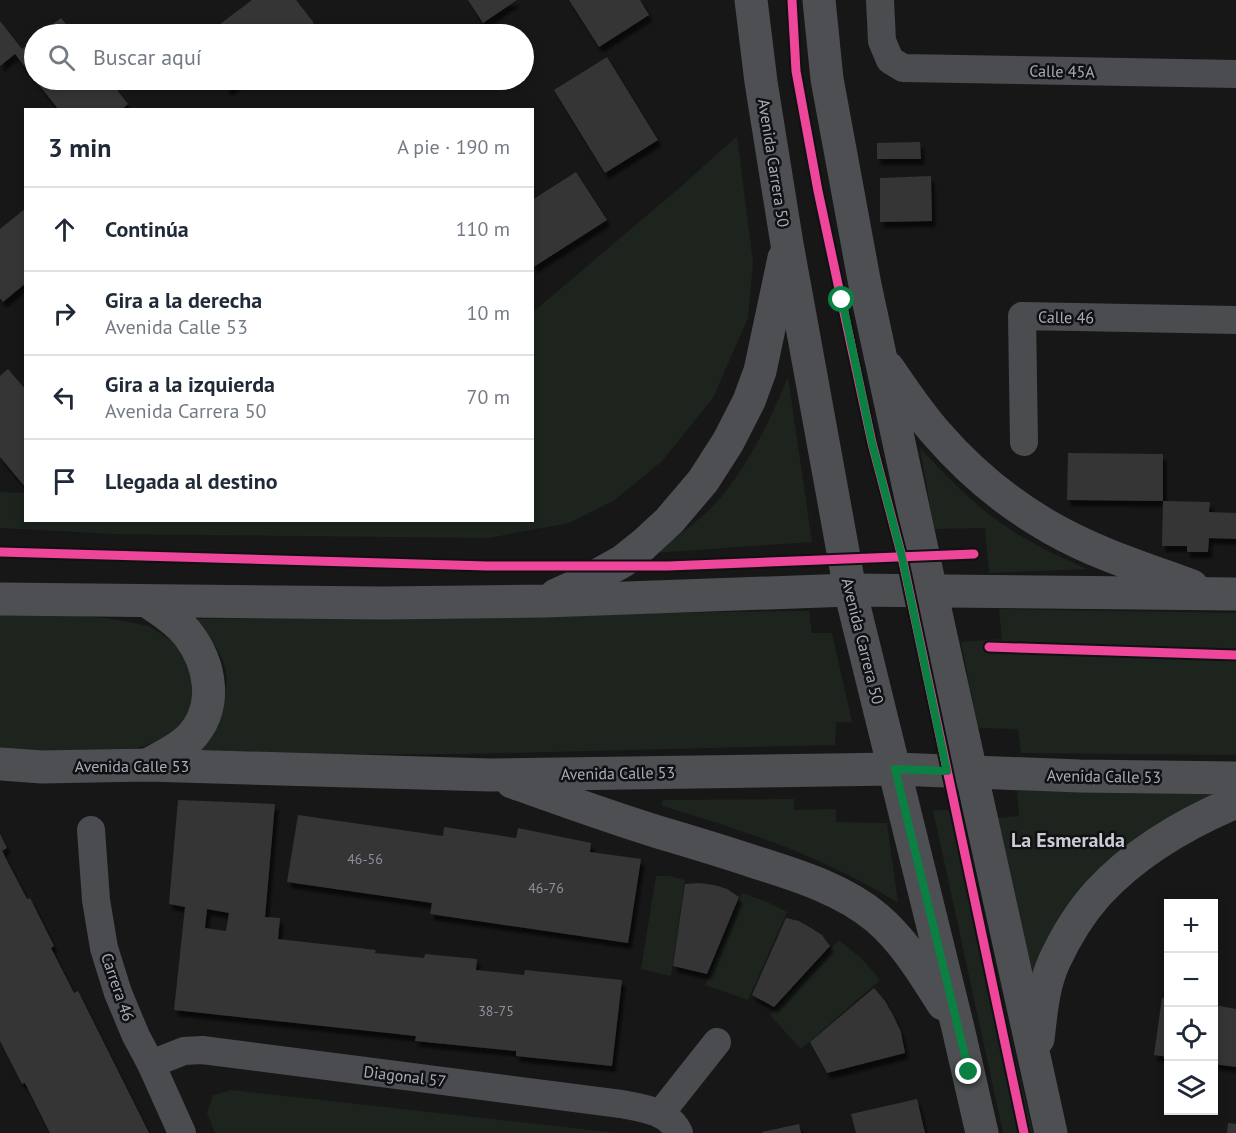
<!DOCTYPE html>
<html lang="es">
<meta charset="utf-8">
<style>
:root{--surface:#fff;--page:#f6f6f7;--text:#1f2937;--muted:#747a83;--line:#e0e1e3}
body{margin:0;font-family:"PT Sans",sans-serif;background:var(--page);color:var(--text)}
.controls{position:absolute;right:18px;bottom:18px;display:grid;overflow:hidden;border-radius:0px;box-shadow:0 3px 9px #0003}
.controls button{width:54px;height:54px;display:grid;place-items:center;padding:0;border:0;border-bottom:2px solid var(--line);background:var(--surface);color:var(--text);font:30px sans-serif}
.stop{position:absolute;width:18px;height:18px;margin:-14px;border:4px solid #0b8043;border-radius:50%;background:#fff}
.stop.end{background:#0b8043;border-color:#fff;box-shadow:0 2px 6px #0008}
.list{margin:0;padding:0;list-style:none}
h2{display:flex;justify-content:space-between;align-items:center;height:78px;margin:0;padding:0 24px;font-size:26px}
h2 small{font-size:20px;font-weight:400;color:var(--muted)}
.list li{display:grid;grid-template-columns:39px 1fr auto;gap:18px;align-items:center;box-sizing:border-box;height:84px;padding:0 24px;border-top:2px solid var(--line)}
.list b{display:block;font-size:22px;white-space:nowrap}
.list p{margin:0;font-size:20px;white-space:nowrap;color:var(--muted)}
.list em{font-size:20px;font-style:normal;color:var(--muted)}
.icon{flex:none;width:33px;height:33px;fill:none;stroke:currentColor;stroke-width:2;stroke-linecap:round;stroke-linejoin:round}
.map{position:relative;flex:none;width:1236px;height:1133px;overflow:hidden}
.search{position:absolute;background:var(--surface);box-shadow:0 3px 9px #0003;left:24px;top:24px;width:510px;height:66px;display:flex;align-items:center;gap:15px;box-sizing:border-box;padding:0 21px;border-radius:33px;color:var(--muted);font-size:22px}
.panel{position:absolute;background:var(--surface);box-shadow:0 3px 9px #0003;left:24px;top:108px;width:510px;height:414px;border-radius:0px}
.map>svg:first-child{display:block}
</style>
<div class="map">
<svg width="1236" height="1133" viewBox="0 0 1236 1133">
<defs>
<filter id="shadow"><feDropShadow dx="3.5" dy="6" stdDeviation="1.5" flood-color="#0009"/></filter>
</defs>
<rect width="100%" height="100%" fill="#171717"/>
<!-- green -->
<g fill="#1d241e">
<polygon points="737,136 753,262 748,318 713,398 662,461 615,500 569,523 488,538 113,534 0,528 0,492 25,493 26,520 532,520 533,312 684,184"/>
<path d="M 788,377 L 812,542 L 654,553 C 675,538 697,523 715,504 C 747,469 770,420 788,377 Z"/>
<path d="M 920,448 C 944,473 967,498 994,518 C 1022,540 1055,554 1087,569 L 989,573 L 985,528 L 934,529 Z"/>
<polygon points="999,609 1236,613 1236,755 1021,753 1018,729 978,728 961,642 1002,639"/>
<polygon points="0,610 107,618 149,626 175,643 190,663 195,684 188,724 166,739 137,748 64,751 0,751"/>
<path d="M 809,611 L 812,633 L 832,633 L 852,722 L 836,722 L 835,745 L 462,754 L 189,755 C 207,728 236,699 224,664 C 219,647 204,632 193,619 Z"/>
<polygon points="1236,788 1201,806 1027,989 991,819 1019,816 1017,789"/>
<path d="M 794,799 L 794,810 L 836,809 L 836,822 L 887,823 L 898,903 C 846,870 787,846 729,827 C 707,819 684,813 662,806 L 663,800 Z"/>
<polygon points="933,810 958,810 976,892 1033,1133 1003,1133"/>
<polygon points="656,876 669,876 685,880 671,976 641,969"/>
<polygon points="742,893 765,901 787,912 748,1000 705,985"/>
<polygon points="839,940 862,959 880,980 801,1049 770,1015"/>
<polygon points="231,1090 618,1133 215,1133 207,1113 213,1095"/>
</g>
<!-- building -->
<g fill="#353536" fill-rule="evenodd" filter="url(#shadow)">
<polygon points="252,0 296,0 314,23 299,34 207,34"/>
<polygon points="468,0 517,0 483,23"/>
<polygon points="569,0 640,0 649,15 599,47"/>
<polygon points="61,18 74,34 40,34"/>
<polygon points="0,21 22,49 34,39 34,79 15,54 0,66"/>
<polygon points="607,57 658,140 605,173 554,90"/>
<polygon points="35,80 109,80 128,104 121,110 59,110"/>
<polygon points="221,80 242,80 228,90"/>
<polygon points="920,142 921,159 877,159 877,143"/>
<polygon points="576,172 607,220 532,268 532,200"/>
<polygon points="931,176 932,221 880,222 880,178"/>
<polygon points="26,208 26,283 3,302 0,298 0,229"/>
<polygon points="8,369 26,390 26,488 0,457 0,376"/>
<polygon points="1068,453 1163,454 1163,501 1210,502 1209,512 1236,513 1236,539 1209,538 1208,552 1187,552 1187,546 1162,546 1163,501 1067,500"/>
<path d="M 178,800 L 275,804 L 265,917 L 280,918 L 278,939 L 376,950 L 375,953 L 424,958 L 425,954 L 477,959 L 476,970 L 524,975 L 525,970 L 622,980 L 612,1066 L 516,1056 L 516,1051 L 415,1041 L 416,1036 L 174,1010 L 185,907 L 169,904 ZM 207,909 L 229,913 L 226,931 L 205,928 Z"/>
<polygon points="298,815 443,836 444,827 516,838 518,828 591,843 590,852 641,859 628,943 430,914 432,903 287,882"/>
<polygon points="0,834 7,848 2,851 27,899 30,898 54,946 51,948 74,993 78,991 149,1133 50,1133 25,1083 22,1084 0,1041"/>
<polygon points="699,883 714,885 727,889 739,897 707,974 673,966 685,884"/>
<polygon points="786,918 799,921 811,928 822,935 830,946 774,1007 752,995"/>
<polygon points="874,988 885,1001 893,1015 901,1032 905,1053 827,1073 810,1042"/>
<polygon points="1162,998 1168,999 1168,1057 1154,1055"/>
<polygon points="1214,1005 1236,1009 1236,1067 1214,1064"/>
<polygon points="917,1099 925,1133 856,1133 851,1114"/>
<polygon points="1228,1123 1236,1124 1236,1133 1227,1133"/>
<polygon points="799,1124 801,1133 762,1133 762,1132"/>
</g>
<g fill="none" stroke-linecap="round" stroke-linejoin="round">
<!-- minor -->
<g stroke="#4b4c50" stroke-width="28">
<polyline points="880,0 882,41 890,60 903,68 1236,74"/>
<polyline points="1024,442 1022,316 1236,320"/>
<polyline points="91,830 96,900 104,948 118,993 136,1036 151,1064 182,1133"/>
<path d="M 151,1064 L 184,1051 L 202,1050 L 621,1104 C 643,1108 669,1111 679,1133"/>
<polyline points="660,1114 717,1042"/>
</g>
<!-- major -->
<g stroke="#4d4f52" stroke-width="33">
<polyline points="751,0 761,82 787,244 850,590 958,1028 982,1133"/>
<polyline points="819,0 827,79 865,285 931,591 1051,1133"/>
<path d="M 888,368 C 904,391 919,414 937,434 C 970,472 1010,505 1053,529 C 1097,554 1146,569 1192,586"/>
<polyline points="556,595 589,580 623,561 643,545 669,521 703,481 728,442 749,401 760,371 784,258"/>
<polyline points="0,599 383,603 545,601 850,590 1236,594"/>
<polyline points="0,764 42,767 147,765 490,775 895,769 1080,776 1236,778"/>
<path d="M 147,765 C 162,757 178,750 190,738 C 219,707 211,664 187,633 C 176,620 161,610 147,601"/>
<path d="M 512,782 C 560,799 609,817 658,832 C 692,842 725,852 758,863 C 799,876 844,890 877,918 C 905,942 924,974 943,1004"/>
<path d="M 1038,1039 C 1041,1014 1043,986 1054,962 C 1065,938 1080,913 1098,893 C 1135,853 1186,823 1236,802"/>
</g>
<defs>
<g id="cycleway">
<polyline points="792,0 796,71 818,191 872,443 902,557 1024,1133"/>
<polyline points="0,552 487,566 668,566 974,554"/>
<polyline points="989,647 1236,655"/>
</g>
</defs>
<!-- cycleway casing -->
<use href="#cycleway" stroke="#111113" stroke-width="13"/>
<!-- cycleway -->
<use href="#cycleway" stroke="#ed469a" stroke-width="9"/>
</g>
<g fill="none" stroke-linecap="round" stroke-linejoin="round">
<!-- route -->
<polyline stroke="#0b8043" stroke-width="8" points="842,300 872,443 902,557 947,771 895,769 969,1072"/>
</g>
<g text-anchor="middle" stroke-width="5" stroke-linejoin="round" paint-order="stroke">
<!-- number labels -->
<g font-size="14" fill="#8b8f98">
<text x="365" y="864">46-56</text>
<text x="546" y="893">46-76</text>
<text x="496" y="1016">38-75</text>
</g>
<!-- street labels -->
<g font-size="16" fill="#a8adb8" stroke="#111113">
<text transform="translate(1062 71) rotate(1)" y="6">Calle 45A</text>
<text transform="translate(774 163) rotate(81)" y="6">Avenida Carrera 50</text>
<text transform="translate(1066 317) rotate(1)" y="6">Calle 46</text>
<text transform="translate(863 641) rotate(76)" y="6">Avenida Carrera 50</text>
<text x="132" y="772">Avenida Calle 53</text>
<text transform="translate(618 773) rotate(-1)" y="6">Avenida Calle 53</text>
<text transform="translate(1104 776) rotate(1)" y="6">Avenida Calle 53</text>
<text transform="translate(118 987) rotate(71)" y="6">Carrera 46</text>
<text transform="translate(405 1076) rotate(7)" y="6">Diagonal 57</text>
</g>
<!-- quarter labels -->
<g font-size="20" font-weight="bold" fill="#c9ccd4" stroke="#111113">
<text x="1068" y="847">La Esmeralda</text>
</g>
</g>
</svg>
<div class="controls">
<button>+</button>
<button>−</button>
<button><svg class="icon" aria-label="locate" viewBox="0 0 24 24"><circle cx="12" cy="12" r="6"/><path d="M12 2v4M12 18v4M2 12h4M18 12h4"/></svg></button>
<button><svg class="icon" aria-label="layers" viewBox="0 0 24 24"><path d="M12 4l9 5-9 5-9-5zM3 14l9 5 9-5"/></svg></button>
</div>
<div class="stop" style="left:842px;top:300px"></div>
<div class="stop end" style="left:969px;top:1072px"></div>
<div class="search"><svg class="icon" aria-label="search" viewBox="0 0 24 24"><circle cx="10" cy="10" r="6"/><path d="M15 15l6 6"/></svg>Buscar aquí</div>
<section class="panel">
<h2>3 min<small>A pie · 190 m</small></h2>
<ul class="list">
<li><svg class="icon" aria-label="ahead" viewBox="0 0 24 24"><path d="M12 20V5M6 11l6-6 6 6"/></svg><div><b>Continúa</b></div><em>110 m</em></li>
<li><svg class="icon" aria-label="right" viewBox="0 0 24 24"><path d="M7 20v-9h11M14 6l5 5-5 5"/></svg><div><b>Gira a la derecha</b><p>Avenida Calle 53</p></div><em>10 m</em></li>
<li><svg class="icon" aria-label="left" viewBox="0 0 24 24"><path d="M17 20v-9H6M10 6l-5 5 5 5"/></svg><div><b>Gira a la izquierda</b><p>Avenida Carrera 50</p></div><em>70 m</em></li>
<li><svg class="icon" aria-label="arrive" viewBox="0 0 24 24"><path d="M6 21V4h12l-3 4 3 4H6"/></svg><div><b>Llegada al destino</b></div></li>
</ul>
</section>
</div>
